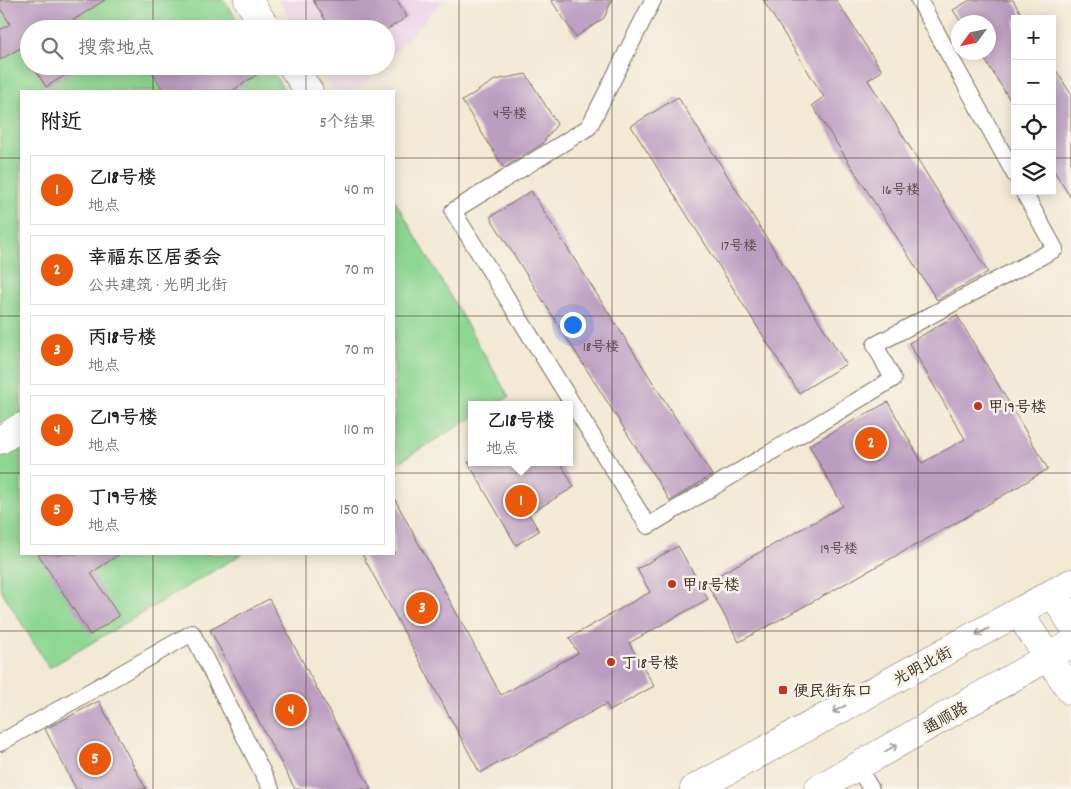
<!DOCTYPE html>
<html lang="zh">
<meta charset="utf-8">
<style>
:root{--surface:#fff;--page:#f2f2f2;--text:#202124;--muted:#757577;--line:#e0e0e0;--accent:#ea580c}
body{margin:0;font-family:Dekko,"LXGW WenKai TC",sans-serif;background:var(--page);color:var(--text)}
.controls{position:absolute;right:15px;top:15px;display:grid;overflow:hidden;border-radius:0px;box-shadow:0 2px 12px #0003}
.controls button{width:45px;height:45px;display:grid;place-items:center;padding:0;border:0;border-bottom:1px solid var(--line);background:var(--surface);color:var(--text);font:25px sans-serif}
.compass{position:absolute;left:951px;top:15px;width:45px;height:45px;border-radius:50%;background:var(--surface);box-shadow:0 2px 12px #0003;rotate:237deg}
.you{position:absolute;left:572px;top:324px;width:18px;height:18px;margin:-12px;border:4px solid #fff;border-radius:50%;background:#1a73e8;box-shadow:0 0 0 8px #1a73e833}
.badge{display:grid;place-items:center;width:32px;height:32px;border-radius:50%;background:var(--accent);color:#fff;font-size:16px;font-weight:700}
.pin{position:absolute;translate:-50% -50%;border:2px solid #fff;box-shadow:0 1px 5px #0006}
.popup{position:absolute;left:468px;top:401px;width:105px;height:65px;box-sizing:border-box;display:grid;place-content:center;border-radius:0px;background:var(--surface);filter:drop-shadow(0 1px 4px #0005);font-size:16px;white-space:nowrap;color:var(--muted)}
.popup b{font-size:19px;color:var(--text)}
.popup::after{content:'';position:absolute;left:50%;top:100%;margin-left:-10px;border:10px solid transparent;border-top-color:var(--surface)}
.list{margin:0;padding:0;list-style:none}
h2{display:flex;justify-content:space-between;align-items:center;height:65px;margin:0;padding:0 20px;font-size:21px}
h2 small{font-size:16px;font-weight:400;color:var(--muted)}
.list li{display:grid;grid-template-columns:32px 1fr auto;gap:15px;align-items:center;box-sizing:border-box;height:70px;margin:0 10px 10px;padding:0 10px;border:1px solid var(--line);border-radius:0px}
.list b{display:block;font-size:19px;white-space:nowrap}
.list p{margin:0;font-size:16px;white-space:nowrap;color:var(--muted)}
.list em{font-size:16px;font-style:normal;color:var(--muted)}
.icon{flex:none;width:28px;height:28px;fill:none;stroke:currentColor;stroke-width:2;stroke-linecap:round;stroke-linejoin:round}
.map{position:relative;flex:none;width:1071px;height:789px;overflow:hidden}
.search{position:absolute;background:var(--surface);box-shadow:0 2px 12px #0003;left:20px;top:20px;width:375px;height:55px;display:flex;align-items:center;gap:12px;box-sizing:border-box;padding:0 18px;border-radius:28px;color:var(--muted);font-size:19px}
.panel{position:absolute;background:var(--surface);box-shadow:0 2px 12px #0003;left:20px;top:90px;width:375px;height:465px;border-radius:0px}
.map>svg:first-child{display:block}
</style>
<div class="map">
<svg width="1071" height="789" viewBox="0 0 1071 789">
<rect width="100%" height="100%" fill="#f7f3e8"/>
<filter id="ink" filterUnits="userSpaceOnUse"><feTurbulence type="fractalNoise" baseFrequency=".02" numOctaves="2"/><feDisplacementMap in="SourceGraphic" scale="10" xChannelSelector="R" yChannelSelector="G"/><feConvolveMatrix kernelMatrix="1 2 1 2 8 2 1 2 1" color-interpolation-filters="sRGB"/></filter>
<filter id="wash" filterUnits="userSpaceOnUse"><feTurbulence type="fractalNoise" baseFrequency=".0096" numOctaves="4" result="noise"/><feDisplacementMap in="SourceGraphic" scale="20" xChannelSelector="R" yChannelSelector="G"/><feGaussianBlur stdDeviation="1.12" result="paint"/><feColorMatrix in="noise" values="0 0 0 0 0 0 0 0 0 0 0 0 0 0 0 0 0 1.4 0 .05"/><feComposite in="paint" operator="in"/></filter>
<g filter="url(#wash)">
<rect width="100%" height="100%" fill="#f3e9d4"/>
<!-- built -->
<g fill="#edd1e9">
<polygon points="279,0 444,0 386,61 386,29 296,29"/>
<polygon points="319,66 381,66 358,91 334,91"/>
</g>
<!-- green -->
<g fill="#8dd792" stroke="#648058">
<polygon points="0,0 224,0 243,29 29,29 29,66 268,66 285,91 21,91 21,554 242,554 49,668 0,588"/>
<polygon points="394,199 509,397 495,405 472,405 472,418 394,465"/>
</g>
<g id="blocks">
<!-- building -->
<g fill="#bb9dc1">
<polygon points="0,0 105,0 67,24 70,29 29,29 29,59 22,47 0,60 0,30 10,24 0,8"/>
<polygon points="313,0 397,0 407,17 388,29 331,29"/>
<polygon points="551,0 612,0 604,18 576,37"/>
<polygon points="763,0 836,0 882,71 868,80 988,272 937,300 812,105 824,97"/>
<polygon points="970,0 1013,0 1024,19 1015,19 1015,108 980,52 988,52 988,22 961,22 953,10"/>
<polygon points="1052,64 1071,94 1071,198 1052,168"/>
<polygon points="33,66 80,66 46,87"/>
<polygon points="148,66 270,66 232,91 164,91"/>
<polygon points="526,74 557,124 542,144 504,168 462,101 495,80"/>
<polygon points="678,97 846,364 799,393 631,126"/>
<polygon points="531,191 712,475 670,501 490,217"/>
<polygon points="957,315 1048,469 963,519 739,642 706,582 843,506 809,445 888,402 922,463 965,439 909,343"/>
<polygon points="468,462 560,462 574,487 529,514 539,531 516,545"/>
<polygon points="394,498 501,695 578,653 569,638 650,592 637,569 678,546 708,599 629,643 654,686 610,711 606,704 480,773 362,554 394,554"/>
<polygon points="38,554 120,554 91,573 119,616 90,635"/>
<polygon points="269,599 371,789 295,789 210,630"/>
<polygon points="99,701 146,789 76,789 45,729"/>
</g>
</g>
</g>
<g filter="url(#ink)">
<use href="#blocks" fill-opacity="0" stroke="#7b6d5e" stroke-width="1"/>
<g fill="none" stroke-linecap="round" stroke-linejoin="round">
<defs>
<g id="service">
<polyline points="653,0 589,127 453,211 648,526 893,379 875,345 1055,249 1023,191"/>
<polyline points="919,0 1015,175"/>
<polyline points="0,743 192,633 271,789"/>
<polyline points="858,767 871,789"/>
</g>
<g id="minor">
<polyline points="248,0 267,29"/>
<polyline points="292,66 309,91"/>
<polyline points="0,440 21,427"/>
</g>
<g id="tertiary">
<polyline points="1053,593 1071,622"/>
<polyline points="1018,612 1071,691"/>
</g>
<g id="primary">
<polyline points="694,789 1071,583"/>
<polyline points="818,789 1071,644"/>
</g>
</defs>
<!-- service casing -->
<use href="#service" stroke="#7b6d5e" stroke-width="18"/>
<!-- minor casing -->
<use href="#minor" stroke="#7b6d5e" stroke-width="29"/>
<!-- tertiary casing -->
<use href="#tertiary" stroke="#7b6d5e" stroke-width="29"/>
<!-- primary casing -->
<use href="#primary" stroke="#7b6d5e" stroke-width="29"/>
<!-- service -->
<use href="#service" stroke="#fff" stroke-width="16"/>
<!-- minor -->
<use href="#minor" stroke="#fff" stroke-width="28"/>
<!-- tertiary -->
<use href="#tertiary" stroke="#fff" stroke-width="28"/>
<!-- primary -->
<use href="#primary" stroke="#fff" stroke-width="28"/>
</g>
<!-- one-way arrows -->
<defs><path id="oneway-shaft" d="M-6 0H5M1.5-3L5.5 0L1.5 3" fill="none" stroke-width="1.6" stroke-linecap="round" stroke-linejoin="round" transform="scale(1.25)"/></defs>
<g stroke="#a79f9a">
<use href="#oneway-shaft" transform="translate(982 632) rotate(151)"/>
<use href="#oneway-shaft" transform="translate(839 709) rotate(152)"/>
<use href="#oneway-shaft" transform="translate(891 748) rotate(-30)"/>
</g>
</g>
<!-- grid -->
<path fill="none" stroke="#3b2a1e" stroke-width="1" stroke-opacity="0.55" d="M 153,0 L 153,29M 306,0 L 306,29M 459,0 L 459,789M 612,0 L 612,789M 765,0 L 765,789M 918,0 L 918,789M 153,66 L 153,91M 306,66 L 306,91M 0,158 L 21,158M 394,158 L 1015,158M 1052,158 L 1071,158M 0,316 L 21,316M 394,316 L 1071,316M 0,473 L 21,473M 394,473 L 1071,473M 153,554 L 153,789M 306,554 L 306,789M 0,631 L 1071,631"/>
<!-- markers -->
<g fill="#c8321e" stroke="#f7f3e8" stroke-width="2">
<circle cx="978" cy="406" r="5"/>
<circle cx="672" cy="584" r="5"/>
<circle cx="611" cy="662" r="5"/>
<rect x="778" y="685" width="10" height="10" rx="2.5"/>
</g>
<g text-anchor="middle" stroke-width="5" stroke-linejoin="round" paint-order="stroke">
<!-- number labels -->
<g font-size="14" fill="#5b4747">
<text x="510" y="118">4号楼</text>
<text x="901" y="194">16号楼</text>
<text x="739" y="250">17号楼</text>
<text x="601" y="351">18号楼</text>
<text x="839" y="553">19号楼</text>
</g>
<!-- poi labels -->
<g font-size="16" fill="#3b2a1e" stroke="#f7f3e8" text-anchor="start">
<text x="988" y="412">甲19号楼</text>
<text x="682" y="590">甲18号楼</text>
<text x="621" y="668">丁18号楼</text>
<text x="793" y="696">便民街东口</text>
</g>
<!-- street labels -->
<g font-size="16" fill="#3b2a1e" stroke="#f7f3e8">
<text transform="translate(922 665) rotate(-28)" y="6">光明北街</text>
<text transform="translate(945 717) rotate(-30)" y="6">通顺路</text>
</g>
</g>
</svg>
<div class="controls">
<button>+</button>
<button>−</button>
<button><svg class="icon" aria-label="locate" viewBox="0 0 24 24"><circle cx="12" cy="12" r="6"/><path d="M12 2v4M12 18v4M2 12h4M18 12h4"/></svg></button>
<button><svg class="icon" aria-label="layers" viewBox="0 0 24 24"><path d="M12 4l9 5-9 5-9-5zM3 14l9 5 9-5"/></svg></button>
</div>
<svg class="compass" viewBox="-18 -18 36 36"><path d="M0-13l5 13h-10z" fill="#e53935"/><path d="M0 13l5-13h-10z" fill="#757577"/></svg>
<div class="you"></div>
<div class="pin badge" style="left:521px;top:501px">1</div>
<div class="popup"><b>乙18号楼</b>地点</div>
<div class="pin badge" style="left:871px;top:443px">2</div>
<div class="pin badge" style="left:422px;top:608px">3</div>
<div class="pin badge" style="left:291px;top:710px">4</div>
<div class="pin badge" style="left:95px;top:759px">5</div>
<div class="search"><svg class="icon" aria-label="search" viewBox="0 0 24 24"><circle cx="10" cy="10" r="6"/><path d="M15 15l6 6"/></svg>搜索地点</div>
<section class="panel">
<h2>附近<small>5个结果</small></h2>
<ul class="list">
<li><span class="badge">1</span><div><b>乙18号楼</b><p>地点</p></div><em>40 m</em></li>
<li><span class="badge">2</span><div><b>幸福东区居委会</b><p>公共建筑 · 光明北街</p></div><em>70 m</em></li>
<li><span class="badge">3</span><div><b>丙18号楼</b><p>地点</p></div><em>70 m</em></li>
<li><span class="badge">4</span><div><b>乙19号楼</b><p>地点</p></div><em>110 m</em></li>
<li><span class="badge">5</span><div><b>丁19号楼</b><p>地点</p></div><em>150 m</em></li>
</ul>
</section>
</div>
